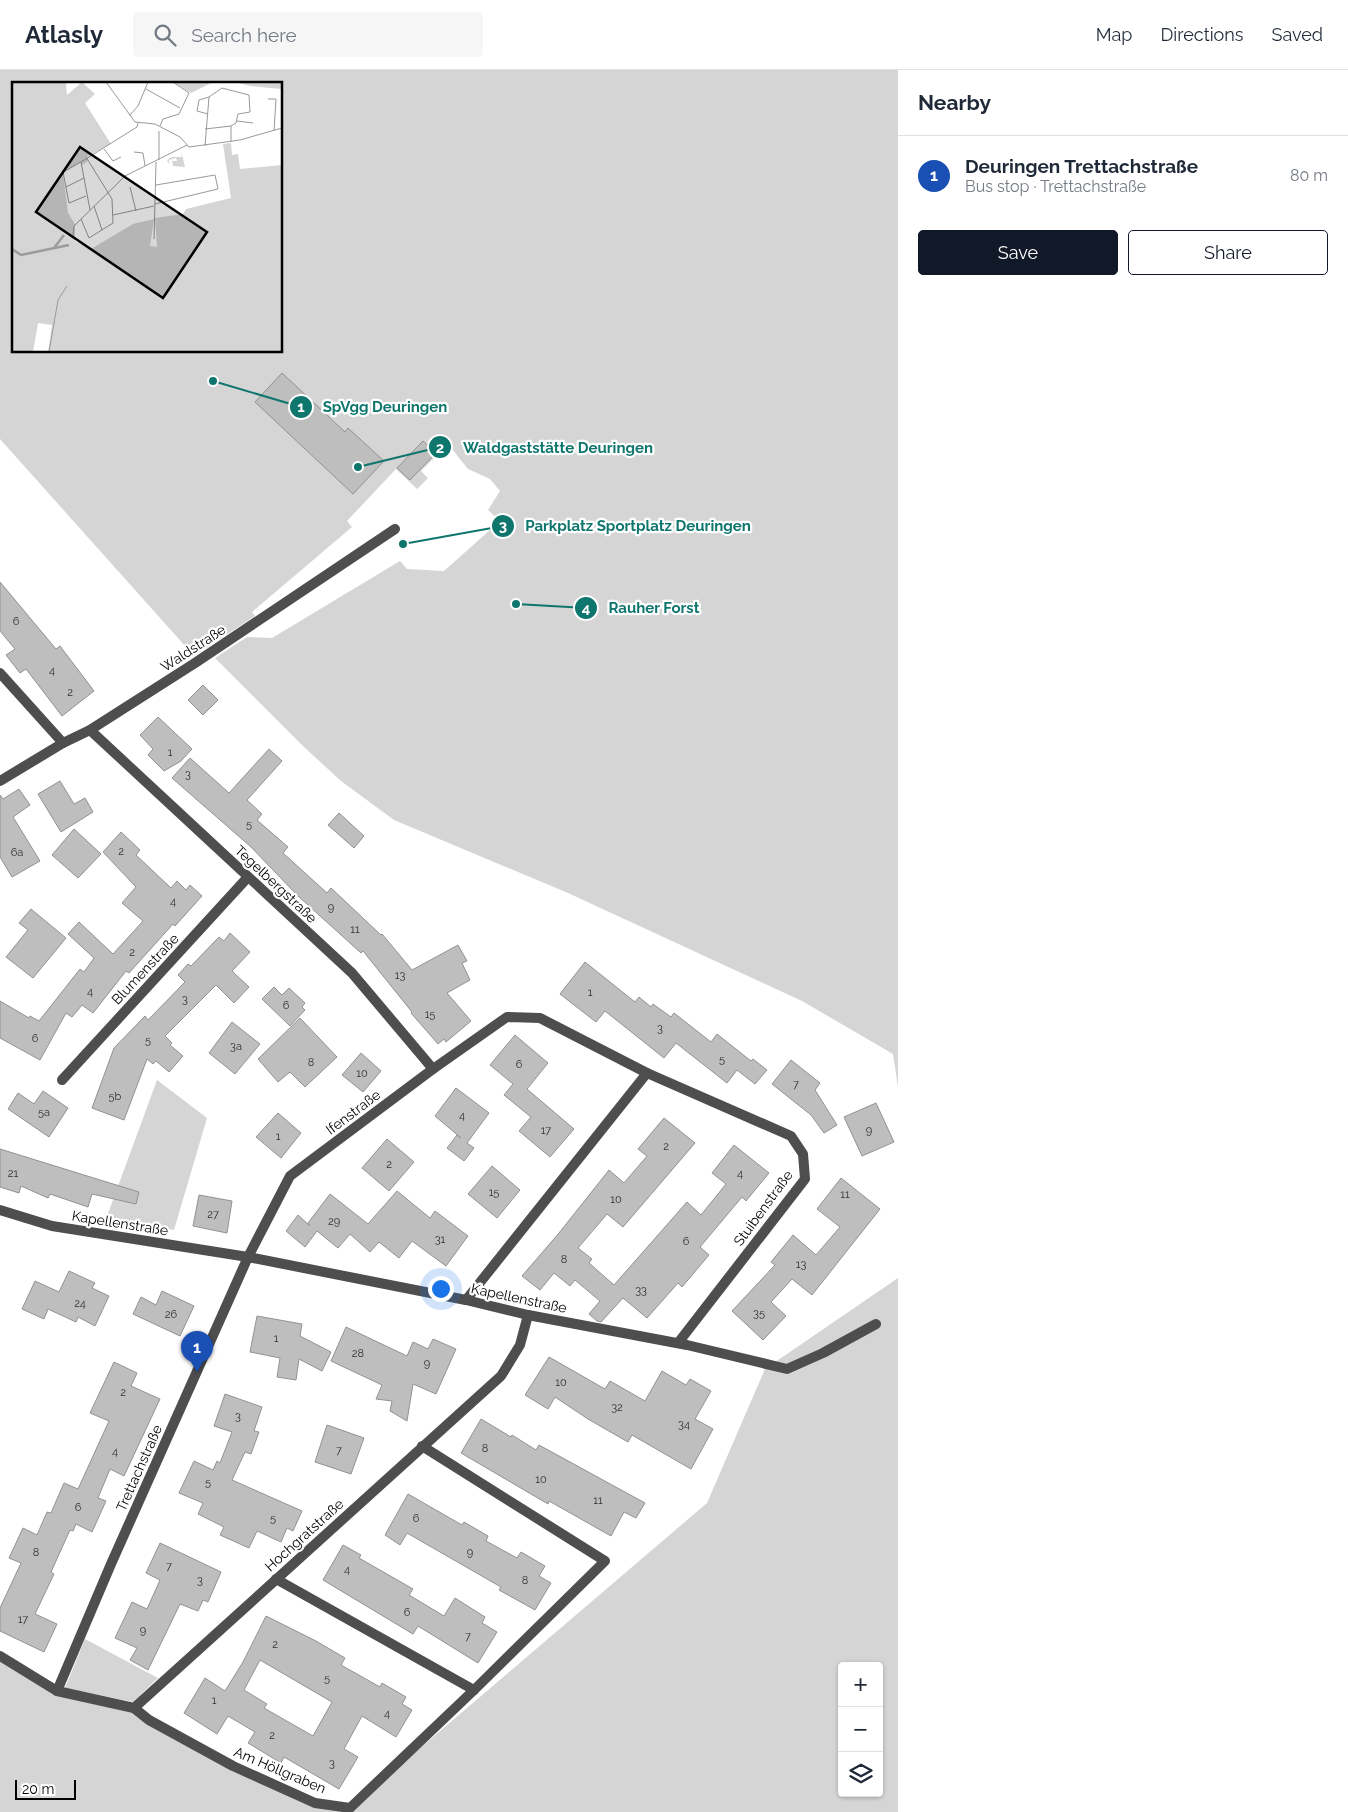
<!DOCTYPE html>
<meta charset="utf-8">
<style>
:root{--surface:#fff;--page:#f6f6f7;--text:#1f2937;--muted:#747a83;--line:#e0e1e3;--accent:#111827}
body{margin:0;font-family:Raleway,sans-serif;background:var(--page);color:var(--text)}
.controls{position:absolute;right:15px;bottom:15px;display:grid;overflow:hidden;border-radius:5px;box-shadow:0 1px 4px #0004}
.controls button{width:45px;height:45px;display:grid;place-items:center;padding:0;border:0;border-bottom:1px solid var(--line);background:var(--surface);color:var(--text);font:25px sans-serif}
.scale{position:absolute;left:15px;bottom:12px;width:61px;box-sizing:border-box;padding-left:5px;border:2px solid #000;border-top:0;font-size:14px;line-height:18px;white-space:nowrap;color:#000;-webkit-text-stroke:4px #fff;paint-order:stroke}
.you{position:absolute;left:440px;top:1218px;width:18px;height:18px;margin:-12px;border:4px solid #fff;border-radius:50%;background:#1a73e8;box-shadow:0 0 0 8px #1a73e833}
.badge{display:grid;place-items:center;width:32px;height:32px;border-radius:50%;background:var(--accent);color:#fff;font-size:16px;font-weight:700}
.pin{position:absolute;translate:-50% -41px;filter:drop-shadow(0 1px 2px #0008)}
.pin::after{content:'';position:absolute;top:26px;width:18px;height:15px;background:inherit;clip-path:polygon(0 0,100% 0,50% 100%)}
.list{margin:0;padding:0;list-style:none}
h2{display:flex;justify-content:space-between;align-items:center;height:65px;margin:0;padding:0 20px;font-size:21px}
h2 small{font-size:16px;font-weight:400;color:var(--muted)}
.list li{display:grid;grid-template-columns:32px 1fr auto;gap:15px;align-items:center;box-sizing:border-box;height:80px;padding:0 20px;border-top:1px solid var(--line)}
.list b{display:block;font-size:19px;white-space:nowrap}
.list p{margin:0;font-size:16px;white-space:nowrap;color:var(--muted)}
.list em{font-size:16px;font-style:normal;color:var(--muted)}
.actions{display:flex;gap:10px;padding:15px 20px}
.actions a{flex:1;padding:11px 0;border:1px solid var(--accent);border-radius:5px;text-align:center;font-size:18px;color:var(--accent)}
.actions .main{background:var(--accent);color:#fff}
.icon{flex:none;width:28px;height:28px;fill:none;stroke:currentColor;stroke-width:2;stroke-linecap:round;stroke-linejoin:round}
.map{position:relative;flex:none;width:898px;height:1742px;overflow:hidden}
header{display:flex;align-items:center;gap:30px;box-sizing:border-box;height:70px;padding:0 25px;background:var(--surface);border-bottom:1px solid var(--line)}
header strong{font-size:24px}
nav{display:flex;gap:28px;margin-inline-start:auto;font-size:18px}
.search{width:350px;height:45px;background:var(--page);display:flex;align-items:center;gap:12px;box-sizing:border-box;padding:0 18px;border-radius:5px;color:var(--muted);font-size:19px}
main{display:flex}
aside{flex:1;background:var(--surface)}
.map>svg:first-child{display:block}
</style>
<header>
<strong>Atlasly</strong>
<div class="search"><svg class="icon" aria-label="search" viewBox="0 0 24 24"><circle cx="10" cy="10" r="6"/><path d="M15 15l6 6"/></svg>Search here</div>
<nav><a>Map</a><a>Directions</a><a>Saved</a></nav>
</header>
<main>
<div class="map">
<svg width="898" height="1742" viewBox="0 0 898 1742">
<rect width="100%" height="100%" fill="#fff"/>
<!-- green -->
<g fill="#d5d5d5" fill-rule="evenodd">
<path d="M 0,0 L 898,0 L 898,1017 L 893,984 L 802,931 L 568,823 L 394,750 L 341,711 L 304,677 L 215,588 L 247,567 L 272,568 L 400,491 L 407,499 L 444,501 L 500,451 L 488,440 L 500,421 L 490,409 L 468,399 L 448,374 L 421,401 L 428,408 L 417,419 L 396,399 L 347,451 L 352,457 L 252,542 L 255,546 L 194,586 L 0,369 ZM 14,14 L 281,14 L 281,281 L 14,281 Z"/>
<polygon points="157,1010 207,1048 174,1160 106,1149"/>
<path d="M 898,1208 L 898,1742 L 0,1742 L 0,1586 L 57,1621 L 134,1638 L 286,1719 L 350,1738 L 707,1433 L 765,1299 ZM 842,1596 L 879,1596 L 879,1723 L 842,1723 Z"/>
<polygon points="85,1569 158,1608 133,1632 65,1618"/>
</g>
<!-- building -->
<g fill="#bebebe" stroke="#929292" fill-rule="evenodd">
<polygon points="282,303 345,362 348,358 384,391 353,424 255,332"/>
<polygon points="423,371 436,383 410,410 397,398"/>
<polygon points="0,512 56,579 60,576 94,621 62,646 26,599 20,603 6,585 15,579 0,561"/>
<polygon points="203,615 218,630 203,645 188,630"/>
<polygon points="158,647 192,679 181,691 164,701 148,685 153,679 140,665"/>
<polygon points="269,679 282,691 247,730 262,744 257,750 288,777 283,783 327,823 331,818 381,865 382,864 412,900 458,875 467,891 462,893 470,910 447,923 471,951 446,972 444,969 438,974 411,943 412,942 363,881 361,883 298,826 251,777 172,708 190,688 229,723"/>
<polygon points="60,711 74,734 85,728 93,742 61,762 38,724"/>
<polygon points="19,719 30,735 13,747 40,791 12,807 0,787 0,725 3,729"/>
<polygon points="339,743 364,766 354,778 328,755"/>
<polygon points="74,759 101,784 78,808 52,785"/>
<polygon points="121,762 140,780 136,785 171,818 177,811 186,820 190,815 202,826 175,856 173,854 129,903 126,901 93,943 82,935 72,947 66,943 40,990 0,968 0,931 29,948 30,946 39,951 80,899 84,902 94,888 68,864 79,852 113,884 143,851 122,833 136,817 103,782"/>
<polygon points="31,839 66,868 33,908 6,887 28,860 19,853"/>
<polygon points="230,863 250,882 232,901 249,917 234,933 216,915 165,966 172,973 170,975 183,986 169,1002 156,991 153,994 147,989 124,1050 92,1038 114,978 145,946 148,950 185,912 178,905 188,894 191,896 219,867 224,871"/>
<polygon points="585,892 635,932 639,927 651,937 653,934 671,947 674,943 711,972 717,964 751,991 753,989 767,1000 755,1014 737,1000 727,1013 676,973 664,988 605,941 596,952 560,924"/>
<polygon points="274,917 282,925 289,918 305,933 302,937 305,940 290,956 262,929"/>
<polygon points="300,948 337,987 305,1017 290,1002 278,1012 258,989"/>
<polygon points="232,952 260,974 235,1004 209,983"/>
<polygon points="515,965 548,993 527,1019 574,1059 550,1087 519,1061 531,1047 504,1025 513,1014 490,995"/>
<polygon points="361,983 381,1001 363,1022 342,1005"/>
<polygon points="791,990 820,1013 815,1020 837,1055 824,1063 811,1045 772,1014"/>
<polygon points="456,1018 489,1043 467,1073 474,1078 464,1091 447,1078 457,1065 461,1068 435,1046"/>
<polygon points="43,1021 68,1038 49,1067 8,1039 18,1023 34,1034"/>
<polygon points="876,1033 894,1072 862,1086 844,1047"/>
<polygon points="278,1043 301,1063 281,1088 256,1067"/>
<polygon points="664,1048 695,1073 623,1157 607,1144 578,1178 592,1189 589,1193 614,1215 687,1132 701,1145 726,1114 712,1103 734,1075 769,1103 746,1131 742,1127 700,1177 709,1185 682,1217 678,1213 647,1248 623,1228 601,1252 597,1251 589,1244 600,1231 575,1210 570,1216 554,1203 540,1220 522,1206 559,1163 609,1100 624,1113 647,1086 638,1079"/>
<polygon points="387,1069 414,1092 389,1121 362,1098"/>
<polygon points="0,1079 139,1122 136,1134 92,1124 88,1137 50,1124 48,1128 21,1116 19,1123 0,1117"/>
<polygon points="492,1096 520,1120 497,1148 468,1124"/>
<polygon points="841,1108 880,1139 812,1225 792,1209 771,1232 786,1246 763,1270 732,1241 775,1195 771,1192 793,1165 816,1185 840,1157 817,1139"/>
<polygon points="397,1121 430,1148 435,1141 468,1166 446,1196 412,1171 399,1188 379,1172 370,1182 350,1164 338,1178 317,1161 305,1177 286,1161 298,1145 310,1156 308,1153 330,1124 368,1154"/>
<polygon points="199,1125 232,1131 227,1163 193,1156"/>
<polygon points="69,1201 95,1213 92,1218 109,1226 95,1256 78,1247 76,1252 48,1239 44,1249 22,1239 35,1211 59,1222"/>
<polygon points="162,1221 194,1236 180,1266 133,1244 141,1227 156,1235"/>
<polygon points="257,1246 302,1254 300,1266 331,1282 322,1301 299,1289 296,1310 277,1307 280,1288 250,1282"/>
<polygon points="346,1257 407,1286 413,1272 428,1279 433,1269 456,1279 436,1324 413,1314 407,1351 390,1341 392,1331 376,1329 382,1315 331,1291"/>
<polygon points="549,1287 605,1319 610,1311 645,1331 662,1301 686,1315 690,1309 711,1321 695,1349 713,1359 691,1399 632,1365 628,1372 588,1349 555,1327 548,1339 525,1325"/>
<polygon points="114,1292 137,1303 131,1316 160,1329 124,1406 110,1399 98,1428 106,1431 92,1462 76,1454 73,1461 70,1460 51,1502 54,1504 35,1544 57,1554 44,1582 0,1561 0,1538 21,1493 9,1488 23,1458 37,1465 47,1442 51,1443 64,1413 78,1419 109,1351 90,1343"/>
<polygon points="225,1324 262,1337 254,1361 259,1362 251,1384 245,1382 232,1410 302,1441 293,1461 287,1458 281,1472 257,1461 249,1478 220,1465 224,1457 198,1444 203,1433 179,1423 194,1391 213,1400 217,1391 220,1393 232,1362 214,1356"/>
<polygon points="481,1349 511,1367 512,1365 536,1380 539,1375 645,1433 636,1448 624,1442 611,1466 549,1431 548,1434 461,1383"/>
<polygon points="327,1355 364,1368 351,1404 315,1392"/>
<polygon points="408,1424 462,1455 464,1452 488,1466 486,1471 517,1488 521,1482 545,1496 539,1506 551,1513 535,1540 499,1520 501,1517 407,1463 400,1475 385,1465"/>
<polygon points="160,1473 221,1502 208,1532 203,1530 198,1541 180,1534 148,1600 130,1590 137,1578 115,1568 132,1532 147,1539 160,1510 146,1503"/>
<polygon points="343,1475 361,1485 359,1488 413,1519 409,1525 444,1546 455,1528 485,1547 482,1553 497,1562 478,1593 418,1556 413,1564 323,1510"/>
<path d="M 266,1546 L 316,1571 L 345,1588 L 341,1595 L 380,1617 L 382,1613 L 406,1627 L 402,1634 L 412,1640 L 396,1667 L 362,1646 L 344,1679 L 358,1687 L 339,1719 L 284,1687 L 281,1693 L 248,1673 L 255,1662 L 228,1646 L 217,1664 L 184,1643 L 205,1608 L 225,1621 L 243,1592 ZM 260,1590 L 332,1632 L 313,1666 L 264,1638 L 267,1634 L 244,1620 Z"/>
</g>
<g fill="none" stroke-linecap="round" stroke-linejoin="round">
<!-- minor -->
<g stroke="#4e4e4e" stroke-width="10">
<polyline points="0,603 63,673"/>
<polyline points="90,660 352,903 433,999"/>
<polyline points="0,711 63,673 90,660 195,593 395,459"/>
<polyline points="62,1010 248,807"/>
<polyline points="0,1140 52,1156 248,1187 466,1230 528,1245 687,1275 787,1299 823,1283 876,1254"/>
<polyline points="466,1230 647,1003"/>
<polyline points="276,1509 474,1620"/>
<polyline points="0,1586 57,1621 134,1638 501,1306 520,1275 528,1245"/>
<polyline points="57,1621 111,1494 248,1187 290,1106 294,1103 433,999 507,947 540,948 647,1003 791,1066 803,1084 805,1109 678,1273"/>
<polyline points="134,1638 149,1650 233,1696 315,1733 350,1738 474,1620 605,1491 422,1376"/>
</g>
</g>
<g text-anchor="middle" stroke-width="4.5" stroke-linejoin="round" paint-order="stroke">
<!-- number labels -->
<g font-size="11" fill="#303030">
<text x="16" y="555">6</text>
<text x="52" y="604">4</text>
<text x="70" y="626">2</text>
<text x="170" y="686">1</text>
<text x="188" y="708">3</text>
<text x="249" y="758">5</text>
<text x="121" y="785">2</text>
<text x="17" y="786">6a</text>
<text x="173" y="835">4</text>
<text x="331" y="841">9</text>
<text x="355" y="863">11</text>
<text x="132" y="886">2</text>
<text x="400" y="909">13</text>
<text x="90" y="925">4</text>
<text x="590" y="926">1</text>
<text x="185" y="933">3</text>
<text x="286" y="939">6</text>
<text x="430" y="948">15</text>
<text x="660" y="962">3</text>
<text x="35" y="972">6</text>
<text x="148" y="974">5</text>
<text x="236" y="980">3a</text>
<text x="722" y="993">5</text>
<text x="311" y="996">8</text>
<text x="519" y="998">6</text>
<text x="362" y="1007">10</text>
<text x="796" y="1018">7</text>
<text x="115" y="1030">5b</text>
<text x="44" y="1046">5a</text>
<text x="462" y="1049">4</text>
<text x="546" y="1064">17</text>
<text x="869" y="1064">9</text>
<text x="278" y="1070">1</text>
<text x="666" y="1080">2</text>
<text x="389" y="1098">2</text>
<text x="13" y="1107">21</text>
<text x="740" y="1107">4</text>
<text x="494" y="1126">15</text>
<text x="845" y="1128">11</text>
<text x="616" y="1133">10</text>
<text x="213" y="1148">27</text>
<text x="334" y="1155">29</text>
<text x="440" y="1173">31</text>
<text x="686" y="1175">6</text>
<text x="564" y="1193">8</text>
<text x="801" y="1198">13</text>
<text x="641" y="1224">33</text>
<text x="80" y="1237">24</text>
<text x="759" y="1247">35</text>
<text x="171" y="1248">26</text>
<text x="276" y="1272">1</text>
<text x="358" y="1287">28</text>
<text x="427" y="1297">9</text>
<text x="561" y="1316">10</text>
<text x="123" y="1326">2</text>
<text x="617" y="1341">32</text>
<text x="238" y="1350">3</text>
<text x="684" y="1358">34</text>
<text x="485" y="1382">8</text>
<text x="339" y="1384">7</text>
<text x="115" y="1385">4</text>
<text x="541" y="1413">10</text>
<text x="208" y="1416">5</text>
<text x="598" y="1434">11</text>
<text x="78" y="1441">6</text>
<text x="273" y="1452">5</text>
<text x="416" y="1452">6</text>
<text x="36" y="1486">8</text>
<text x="470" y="1486">9</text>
<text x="169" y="1500">7</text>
<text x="347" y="1503">4</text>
<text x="200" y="1514">3</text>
<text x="525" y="1514">8</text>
<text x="407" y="1546">6</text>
<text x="23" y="1553">17</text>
<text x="143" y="1564">9</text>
<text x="468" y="1570">7</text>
<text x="275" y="1578">2</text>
<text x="327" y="1612">5</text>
<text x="214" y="1634">1</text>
<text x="387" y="1647">4</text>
<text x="272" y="1669">2</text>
<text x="332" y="1697">3</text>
</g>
<!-- street labels -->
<g font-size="14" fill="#000" stroke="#fff">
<text transform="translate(193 578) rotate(-33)" y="5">Waldstraße</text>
<text transform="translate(276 814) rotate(43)" y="5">Tegelbergstraße</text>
<text transform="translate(145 899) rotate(-47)" y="5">Blumenstraße</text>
<text transform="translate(353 1042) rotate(-37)" y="5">Ifenstraße</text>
<text transform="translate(763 1138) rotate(-54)" y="5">Stuibenstraße</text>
<text transform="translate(120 1153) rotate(9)" y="5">Kapellenstraße</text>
<text transform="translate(519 1228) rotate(12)" y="5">Kapellenstraße</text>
<text transform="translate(139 1398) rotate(-66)" y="5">Trettachstraße</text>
<text transform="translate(304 1465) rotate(-42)" y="5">Hochgratstraße</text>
<text transform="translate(280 1700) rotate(23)" y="5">Am Höllgraben</text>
</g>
</g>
<!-- overview -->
<g transform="translate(12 12)">
<rect width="270" height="270" fill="#fff"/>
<path d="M 0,0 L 54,0 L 55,13 L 70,0 L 83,12 L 73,21 L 99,62 L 74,75 L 76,79 L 70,83 L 69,80 L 51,91 L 56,131 L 63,142 L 63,159 L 79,167 L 121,142 L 142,137 L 138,164 L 145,165 L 143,136 L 171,132 L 174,127 L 219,116 L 211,62 L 219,61 L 220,73 L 226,72 L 228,87 L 270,83 L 270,270 L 36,270 L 40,243 L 26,241 L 21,270 L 0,270 ZM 161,0 L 201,0 L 179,11 ZM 223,0 L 270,0 L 270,7 L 238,4 ZM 169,68 L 173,85 L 161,84 L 160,79 L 165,79 L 164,76 L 157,78 L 157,82 L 155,78 L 160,75 L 170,75 Z" fill="#d5d5d5"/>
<path fill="none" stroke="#9c9c9c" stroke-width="2.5" d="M 42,166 L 52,153M 0,167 L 9,173 L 57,163"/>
<path fill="none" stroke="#999" stroke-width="1" d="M 94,0 L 123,40 L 143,42 L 168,55 L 177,65 L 228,58 L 270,46M 134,7 L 168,26M 256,17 L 264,17 L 262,49M 196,32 L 185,29 L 187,18 L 197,15M 118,33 L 126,24 L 136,0M 225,39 L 241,41M 148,44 L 151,37 L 167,32 L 177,11 L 161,0M 193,47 L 219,44M 193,64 L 197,15 L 210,6 L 237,13 L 238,30 L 226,32 L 224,41 L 219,44 L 219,60M 92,67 L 101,79 L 109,75M 122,70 L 131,71 L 133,84M 147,78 L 147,49M 69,80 L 51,90 L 57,121 L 74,114M 54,105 L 72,96M 118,105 L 124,129M 143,122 L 206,107 L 203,93 L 144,103M 82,124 L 90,148M 78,128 L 69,80 L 125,45 L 126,41M 101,133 L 142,124M 69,137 L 77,156 L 101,141 L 100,117 L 74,75M 61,153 L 62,144 L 113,94 L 175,63M 142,157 L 144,80M 37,270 L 46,218 L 55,204"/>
<path fill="#000" fill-opacity="0.15" stroke="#000" stroke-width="2.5" d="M 68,65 L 195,150 L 151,216 L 24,130 Z"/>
<rect width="270" height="270" fill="none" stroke="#000" stroke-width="2.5"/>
</g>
<!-- callouts -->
<path fill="none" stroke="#0f766e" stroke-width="2" d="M213 311L301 337M358 397L440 377M403 474L503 456M516 534L586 538"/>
<g fill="#0f766e" stroke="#fff" stroke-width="2">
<circle cx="213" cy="311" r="5"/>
<circle cx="358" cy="397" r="5"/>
<circle cx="403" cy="474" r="5"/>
<circle cx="516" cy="534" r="5"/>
<circle cx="301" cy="337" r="12"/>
<circle cx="440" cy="377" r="12"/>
<circle cx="503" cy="456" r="12"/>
<circle cx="586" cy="538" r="12"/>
</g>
<g font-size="15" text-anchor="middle" font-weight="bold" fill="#fff">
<text x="301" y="342">1</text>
<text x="440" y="383">2</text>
<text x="503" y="461">3</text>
<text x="586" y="543">4</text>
</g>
<g font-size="15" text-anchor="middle" font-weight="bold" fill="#0f766e" stroke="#fff" stroke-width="4.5" stroke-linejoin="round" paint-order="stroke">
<text x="385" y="342">SpVgg Deuringen</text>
<text x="558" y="383">Waldgaststätte Deuringen</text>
<text x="638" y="461">Parkplatz Sportplatz Deuringen</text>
<text x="654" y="543">Rauher Forst</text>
</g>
</svg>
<div class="controls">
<button>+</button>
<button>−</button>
<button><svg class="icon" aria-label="layers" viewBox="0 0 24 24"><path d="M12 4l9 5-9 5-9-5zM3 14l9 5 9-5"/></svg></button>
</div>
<div class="scale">20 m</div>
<div class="you"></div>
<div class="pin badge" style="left:197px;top:1302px;background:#1a4fb4">1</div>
</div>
<aside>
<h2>Nearby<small></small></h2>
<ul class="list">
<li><span class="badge" style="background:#1a4fb4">1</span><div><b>Deuringen Trettachstraße</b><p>Bus stop · Trettachstraße</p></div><em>80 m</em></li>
</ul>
<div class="actions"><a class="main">Save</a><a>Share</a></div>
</aside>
</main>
